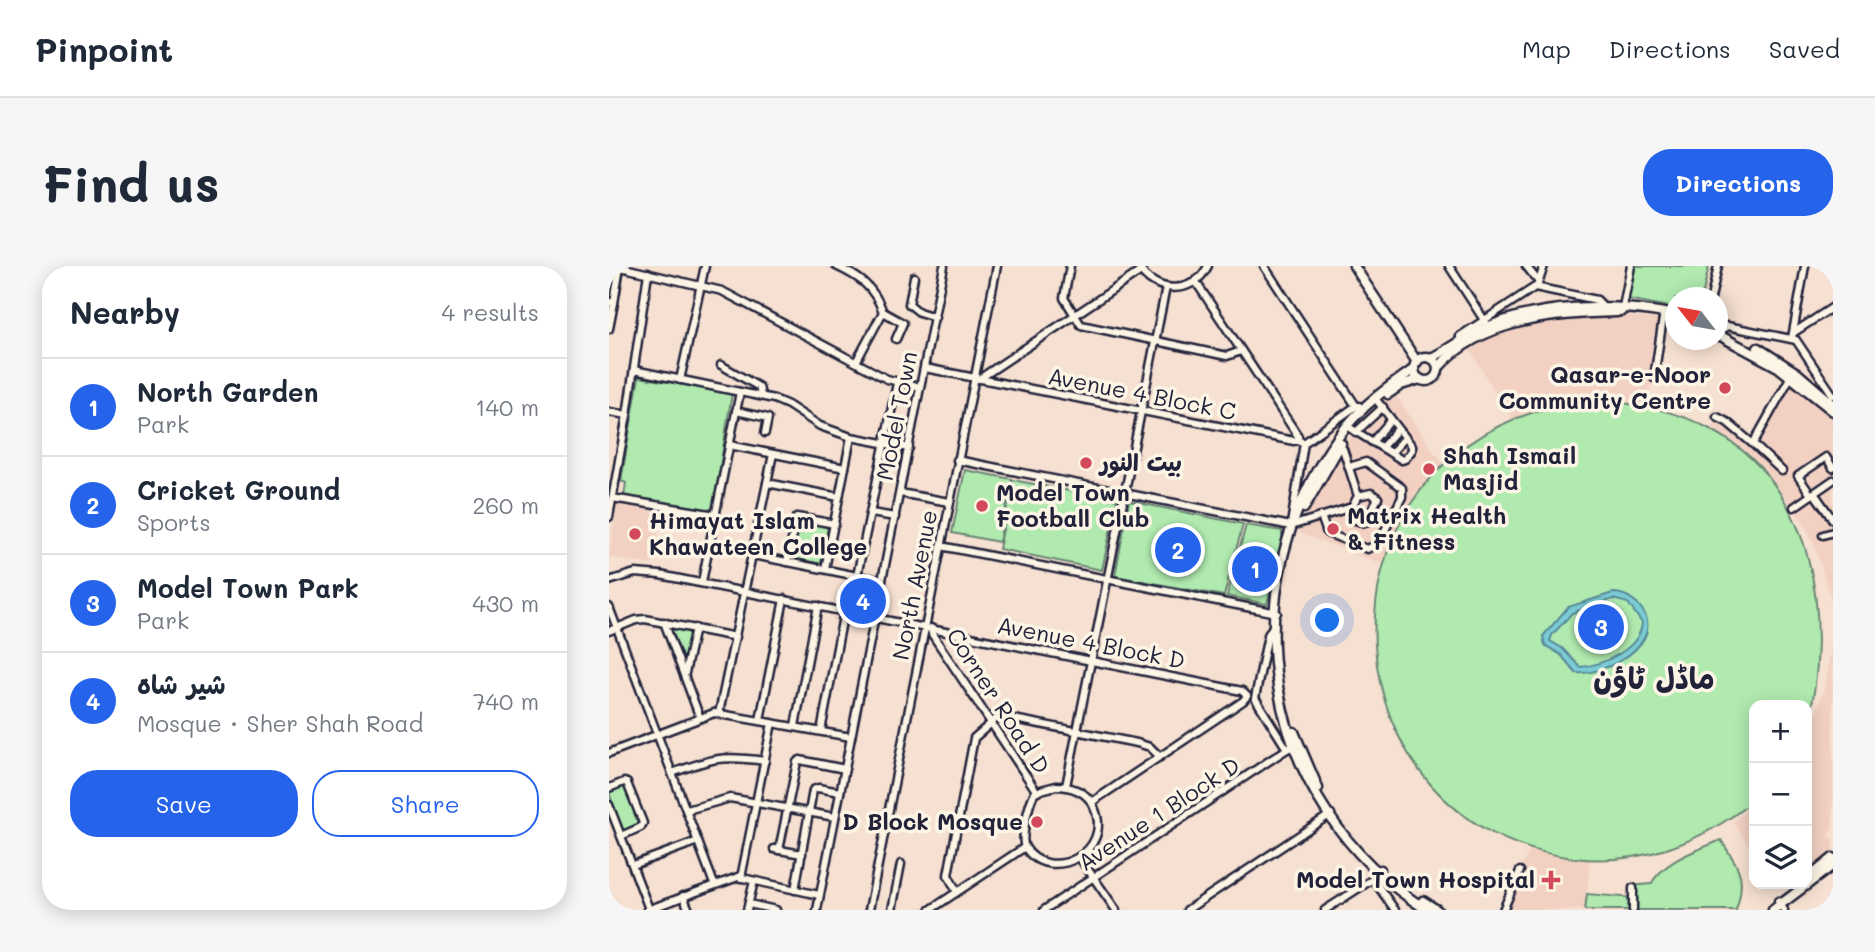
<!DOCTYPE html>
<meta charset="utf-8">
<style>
:root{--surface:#fff;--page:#f6f6f7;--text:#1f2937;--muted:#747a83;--line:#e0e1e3;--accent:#2563eb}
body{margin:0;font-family:Mali,"Playpen Sans Arabic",sans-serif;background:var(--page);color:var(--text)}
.controls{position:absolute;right:21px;bottom:21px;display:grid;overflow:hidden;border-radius:14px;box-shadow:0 4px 18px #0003}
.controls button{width:63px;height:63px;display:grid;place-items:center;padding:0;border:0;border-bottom:2px solid var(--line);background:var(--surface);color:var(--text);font:35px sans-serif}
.compass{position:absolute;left:1056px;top:21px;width:63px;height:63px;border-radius:50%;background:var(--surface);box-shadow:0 4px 18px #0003;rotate:301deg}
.you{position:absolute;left:719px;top:355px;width:24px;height:24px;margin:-18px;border:5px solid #fff;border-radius:50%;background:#1a73e8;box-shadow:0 0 0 10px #1a73e833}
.badge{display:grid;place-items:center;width:46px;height:46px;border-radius:50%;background:var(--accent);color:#fff;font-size:23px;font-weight:700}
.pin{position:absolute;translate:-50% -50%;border:4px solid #fff;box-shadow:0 2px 7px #0006}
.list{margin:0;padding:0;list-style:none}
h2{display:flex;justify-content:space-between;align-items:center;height:91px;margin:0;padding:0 28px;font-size:30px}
h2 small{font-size:23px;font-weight:400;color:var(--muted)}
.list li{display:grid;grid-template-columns:46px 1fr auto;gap:21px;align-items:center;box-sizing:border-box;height:98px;padding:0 28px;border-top:2px solid var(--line)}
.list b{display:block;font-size:26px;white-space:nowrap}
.list p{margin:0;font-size:23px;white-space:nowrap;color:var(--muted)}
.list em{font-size:23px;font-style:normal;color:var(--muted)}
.actions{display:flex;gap:14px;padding:21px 28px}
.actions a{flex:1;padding:16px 0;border:2px solid var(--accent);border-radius:28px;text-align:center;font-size:24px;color:var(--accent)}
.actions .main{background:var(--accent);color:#fff}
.icon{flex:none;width:38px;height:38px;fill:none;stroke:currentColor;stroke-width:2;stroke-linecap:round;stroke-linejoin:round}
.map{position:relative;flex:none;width:1224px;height:644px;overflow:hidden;border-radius:28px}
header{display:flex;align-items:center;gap:42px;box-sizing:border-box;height:98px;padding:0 35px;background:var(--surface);border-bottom:2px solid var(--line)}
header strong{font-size:33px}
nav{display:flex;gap:38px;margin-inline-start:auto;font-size:24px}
.intro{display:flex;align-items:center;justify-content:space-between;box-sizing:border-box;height:168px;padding:0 42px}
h1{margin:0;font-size:49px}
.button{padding:18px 32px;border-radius:28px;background:var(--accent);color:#fff;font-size:24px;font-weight:700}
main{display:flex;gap:42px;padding:0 42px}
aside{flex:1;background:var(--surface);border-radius:28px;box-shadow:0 4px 18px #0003}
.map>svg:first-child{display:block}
</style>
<header>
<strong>Pinpoint</strong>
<nav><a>Map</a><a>Directions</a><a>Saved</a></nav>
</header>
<div class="intro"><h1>Find us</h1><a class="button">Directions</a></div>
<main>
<aside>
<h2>Nearby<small>4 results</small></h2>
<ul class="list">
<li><span class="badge">1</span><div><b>North Garden</b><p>Park</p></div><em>140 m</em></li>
<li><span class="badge">2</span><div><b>Cricket Ground</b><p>Sports</p></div><em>260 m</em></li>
<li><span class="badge">3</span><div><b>Model Town Park</b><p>Park</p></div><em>430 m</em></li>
<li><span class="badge">4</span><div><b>شیر شاہ</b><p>Mosque · Sher Shah Road</p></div><em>740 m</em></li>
</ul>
<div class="actions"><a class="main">Save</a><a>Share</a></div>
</aside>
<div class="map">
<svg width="1224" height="644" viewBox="0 0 1224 644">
<rect width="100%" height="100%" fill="#f6e0d1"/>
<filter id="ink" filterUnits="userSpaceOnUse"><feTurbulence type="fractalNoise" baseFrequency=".0143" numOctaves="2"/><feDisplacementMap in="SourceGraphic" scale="14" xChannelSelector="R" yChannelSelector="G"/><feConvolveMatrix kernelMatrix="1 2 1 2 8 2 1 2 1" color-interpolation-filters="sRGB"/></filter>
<g filter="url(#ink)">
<!-- built -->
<g fill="#f2d1c3">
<polygon points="1000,49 1051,53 1047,91 1038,140 1004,136 936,143 903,154 858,79 884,68 939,53"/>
<polygon points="1181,115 1224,153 1224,563 1219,569 1224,573 1224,586 1198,608 1198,467 1204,457 1217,416 1222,381 1222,334 1208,287 1196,259 1156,204 1130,181 1103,164 1112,148 1147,175"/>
<polygon points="785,126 826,188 828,188 836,198 800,241 784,271 774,298 690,267 705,231 742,170 762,146"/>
<polygon points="8,238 53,246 43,299 0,291"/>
<polygon points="1145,537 1145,587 1124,556"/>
<polygon points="921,583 947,589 981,593 976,644 891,644"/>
</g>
<!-- green -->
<g fill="#b0eaaf" stroke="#698675" stroke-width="2">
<polygon points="1025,0 1100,0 1093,31 1066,32 1066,42 1019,33"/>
<polygon points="30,111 123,127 104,245 15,230 17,217 12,215"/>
<path d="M 1004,136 C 1038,140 1070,146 1101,163 C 1208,219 1224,355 1198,463 L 1198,439 L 1145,439 L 1145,534 C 1094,576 1032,600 965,592 C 715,561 694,207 936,143 C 958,137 981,136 1004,136 Z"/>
<polygon points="356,204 403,213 390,276 343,267"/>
<polygon points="404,214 508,234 493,304 390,283"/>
<polygon points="520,235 634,258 615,330 506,310"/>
<polygon points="189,255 219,260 212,298 182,292"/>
<polygon points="637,259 673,265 673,276 658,338 618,330"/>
<polygon points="59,361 81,365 75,396"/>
<polygon points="18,519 33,558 14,566 0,526"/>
<path d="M 1112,574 C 1130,603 1138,609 1127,644 L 976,644 L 978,628 L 1025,632 L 1022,620 L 1042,618 C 1057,593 1087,585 1112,574 Z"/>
</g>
<!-- water -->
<path fill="#7bccd5" stroke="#578897" stroke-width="2" fill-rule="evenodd" d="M 1004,327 C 1016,327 1024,332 1032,342 C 1059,376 996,410 967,407 L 952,389 L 936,379 L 934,370 L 959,341 ZM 1004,333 L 1019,337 L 1033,357 C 1031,383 994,399 971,401 L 953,382 L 941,375 L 943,369 L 963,347 Z"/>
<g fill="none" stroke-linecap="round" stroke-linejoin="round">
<defs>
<g id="minor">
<polyline points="7,0 113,25 278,113 311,121"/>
<path d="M 227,0 C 251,11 265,21 274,46 L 247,96"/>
<polyline points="461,0 455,32 472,59 618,90 632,85"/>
<path d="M 529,0 C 545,28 584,30 599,0"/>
<polyline points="655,0 747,140"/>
<polyline points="840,0 877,57"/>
<polyline points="917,0 929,15"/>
<polyline points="305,11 300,38 310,46 326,51"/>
<polyline points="587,16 689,170 689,174"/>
<polyline points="928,21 935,0"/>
<polyline points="1102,32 1109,0"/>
<polyline points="0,36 5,37 0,63"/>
<polyline points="5,37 11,1"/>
<polyline points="274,46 294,57 287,73"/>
<polyline points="1013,46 1022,0"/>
<polyline points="1113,64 1118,60 1187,74 1224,129"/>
<polyline points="1184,67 1224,41"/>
<polyline points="1183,72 1196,0"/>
<polyline points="851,75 851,70 926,21 988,34 992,38 992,41"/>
<polyline points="112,99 150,121 152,129"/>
<polyline points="316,102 685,175 689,174 695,177"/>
<polyline points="25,104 165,133 179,139 211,160 242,171 216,303"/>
<polyline points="1045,112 1054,52"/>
<polyline points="370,113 532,5"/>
<polyline points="71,114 96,0"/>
<polyline points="127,145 159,152 156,167"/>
<polyline points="0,146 18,149"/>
<polyline points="1108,151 1118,156 1144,178 1182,110"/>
<polyline points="738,160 793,194 796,193 803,184 803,180 769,136"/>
<polyline points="747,166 774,141"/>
<polyline points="242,171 300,182"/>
<polyline points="763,176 782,154"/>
<polyline points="1144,178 1173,205"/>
<polyline points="120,179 236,202"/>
<polyline points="773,181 789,163"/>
<polyline points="782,187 796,172"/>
<polyline points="348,194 682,260 743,241 749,230 734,183 728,179"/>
<polyline points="158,217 230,231"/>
<polyline points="291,227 340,236"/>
<polyline points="1205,227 1224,254"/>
<polyline points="1202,229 1189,210 1217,191 1224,202"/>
<polyline points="3,232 107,249"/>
<polyline points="743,241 746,254 756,257 769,232 762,227 749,230"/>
<polyline points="1185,241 1224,214"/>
<polyline points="763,245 780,254"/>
<polyline points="262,247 286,251"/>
<polyline points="712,250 718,267 758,283 769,278 793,231 793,222 757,196 740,201"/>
<polyline points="0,251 18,149 39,7"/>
<polyline points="682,258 695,177 747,140 750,140"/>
<polyline points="1214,269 1224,266"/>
<polyline points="332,280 668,347"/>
<polyline points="144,289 273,315"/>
<polyline points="178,296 188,251 226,258"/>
<polyline points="248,310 288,117"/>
<polyline points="0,315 26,307 51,309 633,425 638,430"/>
<polyline points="93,316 131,126"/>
<polyline points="0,341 105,618"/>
<polyline points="55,356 91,452"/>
<polyline points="322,362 323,368 428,526"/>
<polyline points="663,362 659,369 646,432 678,483"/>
<polyline points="0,365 27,354 36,353 127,371"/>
<polyline points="76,407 86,362"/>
<polyline points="110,447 164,188"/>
<polyline points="151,454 175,333"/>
<polyline points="186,460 209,340"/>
<polyline points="212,465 235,345"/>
<polyline points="0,487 105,447 242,471"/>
<path d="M 63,507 C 104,492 112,489 156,495"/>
<path d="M 447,520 C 461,520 477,525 484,539 C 508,587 438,619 416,581 C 411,572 420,538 425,528 L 432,524 Z"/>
<polyline points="457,520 557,21"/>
<polyline points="0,522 15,516 18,517 34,557 32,561 12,570"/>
<polyline points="483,536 634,435 638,430"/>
<polyline points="0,539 40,643"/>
<polyline points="78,544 121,532 226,551"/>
<polyline points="165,583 193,588"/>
<polyline points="170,584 188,496 191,494 236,503"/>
<polyline points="471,592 507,644"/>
<polyline points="24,599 89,575"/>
<polyline points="132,612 163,457"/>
<polyline points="764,613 786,644"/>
<polyline points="1024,622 1024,644"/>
<polyline points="186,624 204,524 209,522 231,526"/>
<polyline points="348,626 339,609 365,472 388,452 395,451 528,477 541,481 551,491"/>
<polyline points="74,630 80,644"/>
<polyline points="1169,635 1175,644"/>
<polyline points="140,638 167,644"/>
<polyline points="38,644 129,611 210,629"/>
<polyline points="138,644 145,615"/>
<polyline points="208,644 335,0"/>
<polyline points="260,644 388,0"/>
<polyline points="283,644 292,598"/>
<polyline points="321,644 416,581"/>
<polyline points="435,644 678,483 688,479"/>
<polyline points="578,644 722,548"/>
<polyline points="716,644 764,613 772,603"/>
<polyline points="894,644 911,605"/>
</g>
<g id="major">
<polyline points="745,0 808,96"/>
<polyline points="1108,68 1169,101 1224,145"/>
<polyline points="1149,82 1188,107 1224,138"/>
<circle cx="817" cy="103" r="12"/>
<path d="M 822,92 C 838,85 852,73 869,65 C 929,37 1002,36 1066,49"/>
<path d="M 829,102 C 872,52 947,48 1008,46"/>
<path d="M 805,103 C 781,120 756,137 737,161 C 615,317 651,538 818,644"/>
<polyline points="779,128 792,119 811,113"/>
<polyline points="695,242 732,178"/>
<polyline points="685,466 709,522"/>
<polyline points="1198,613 1224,592"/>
<polyline points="814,635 828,644"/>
<polyline points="1164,644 1224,599"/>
</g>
</defs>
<!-- minor casing -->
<use href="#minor" stroke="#22223b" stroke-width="11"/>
<!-- major casing -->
<use href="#major" stroke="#22223b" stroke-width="13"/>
<!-- minor -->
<use href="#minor" stroke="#fcf5e5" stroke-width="6"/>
<!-- major -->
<use href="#major" stroke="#fcf5e5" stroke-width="8"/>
</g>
</g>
<!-- markers -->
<g fill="#d1495b" stroke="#fcf5e5" stroke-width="2.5">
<circle cx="1116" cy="122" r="7"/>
<circle cx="477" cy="197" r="7"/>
<circle cx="820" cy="203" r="7"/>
<circle cx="373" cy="240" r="7"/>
<circle cx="724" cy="263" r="7"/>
<circle cx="26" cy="268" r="7"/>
<circle cx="428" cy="556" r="7"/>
<path d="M938.5 603.5h7v7h7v7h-7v7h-7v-7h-7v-7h7z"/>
</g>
<g text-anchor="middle" stroke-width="7" stroke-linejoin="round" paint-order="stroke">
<!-- poi labels -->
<g font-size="23" font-weight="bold" fill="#22223b" stroke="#fcf5e5" text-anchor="start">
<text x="1102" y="117" text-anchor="end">Qasar-e-Noor<tspan x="1102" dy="26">Community Centre</tspan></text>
<text x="834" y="198">Shah Ismail<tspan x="834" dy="26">Masjid</tspan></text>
<text x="491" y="205">بیت النور</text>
<text x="387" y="235">Model Town<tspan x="387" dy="26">Football Club</tspan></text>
<text x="738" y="258">Matrix Health<tspan x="738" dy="26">&amp; Fitness</tspan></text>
<text x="40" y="263">Himayat Islam<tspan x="40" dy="26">Khawateen College</tspan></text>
<text x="414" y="564" text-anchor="end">D Block Mosque</text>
<text x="926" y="622" text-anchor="end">Model Town Hospital</text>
</g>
<!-- street labels -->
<g font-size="23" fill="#22223b" stroke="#fcf5e5">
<text transform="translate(533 128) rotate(11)" y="8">Avenue 4 Block C</text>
<text transform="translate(288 150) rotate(-79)" y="8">Model Town</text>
<text transform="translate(306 319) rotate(-79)" y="8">North Avenue</text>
<text transform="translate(482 377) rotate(11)" y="8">Avenue 4 Block D</text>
<text transform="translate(389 435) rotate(57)" y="8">Corner Road D</text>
<text transform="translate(550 548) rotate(-33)" y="8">Avenue 1 Block D</text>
</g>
<!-- district labels -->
<g font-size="30" font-weight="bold" fill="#22223b" stroke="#fcf5e5">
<text x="1045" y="423">ماڈل ٹاؤن</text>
</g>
</g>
</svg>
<div class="controls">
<button>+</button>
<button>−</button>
<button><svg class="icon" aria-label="layers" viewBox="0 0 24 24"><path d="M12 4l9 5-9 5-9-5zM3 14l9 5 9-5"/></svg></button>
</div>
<svg class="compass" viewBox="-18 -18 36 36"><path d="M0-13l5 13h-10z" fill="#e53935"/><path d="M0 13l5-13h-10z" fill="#747a83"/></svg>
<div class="you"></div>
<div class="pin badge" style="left:646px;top:303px">1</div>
<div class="pin badge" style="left:569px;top:284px">2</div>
<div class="pin badge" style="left:992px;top:361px">3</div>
<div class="pin badge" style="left:254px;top:335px">4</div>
</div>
</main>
